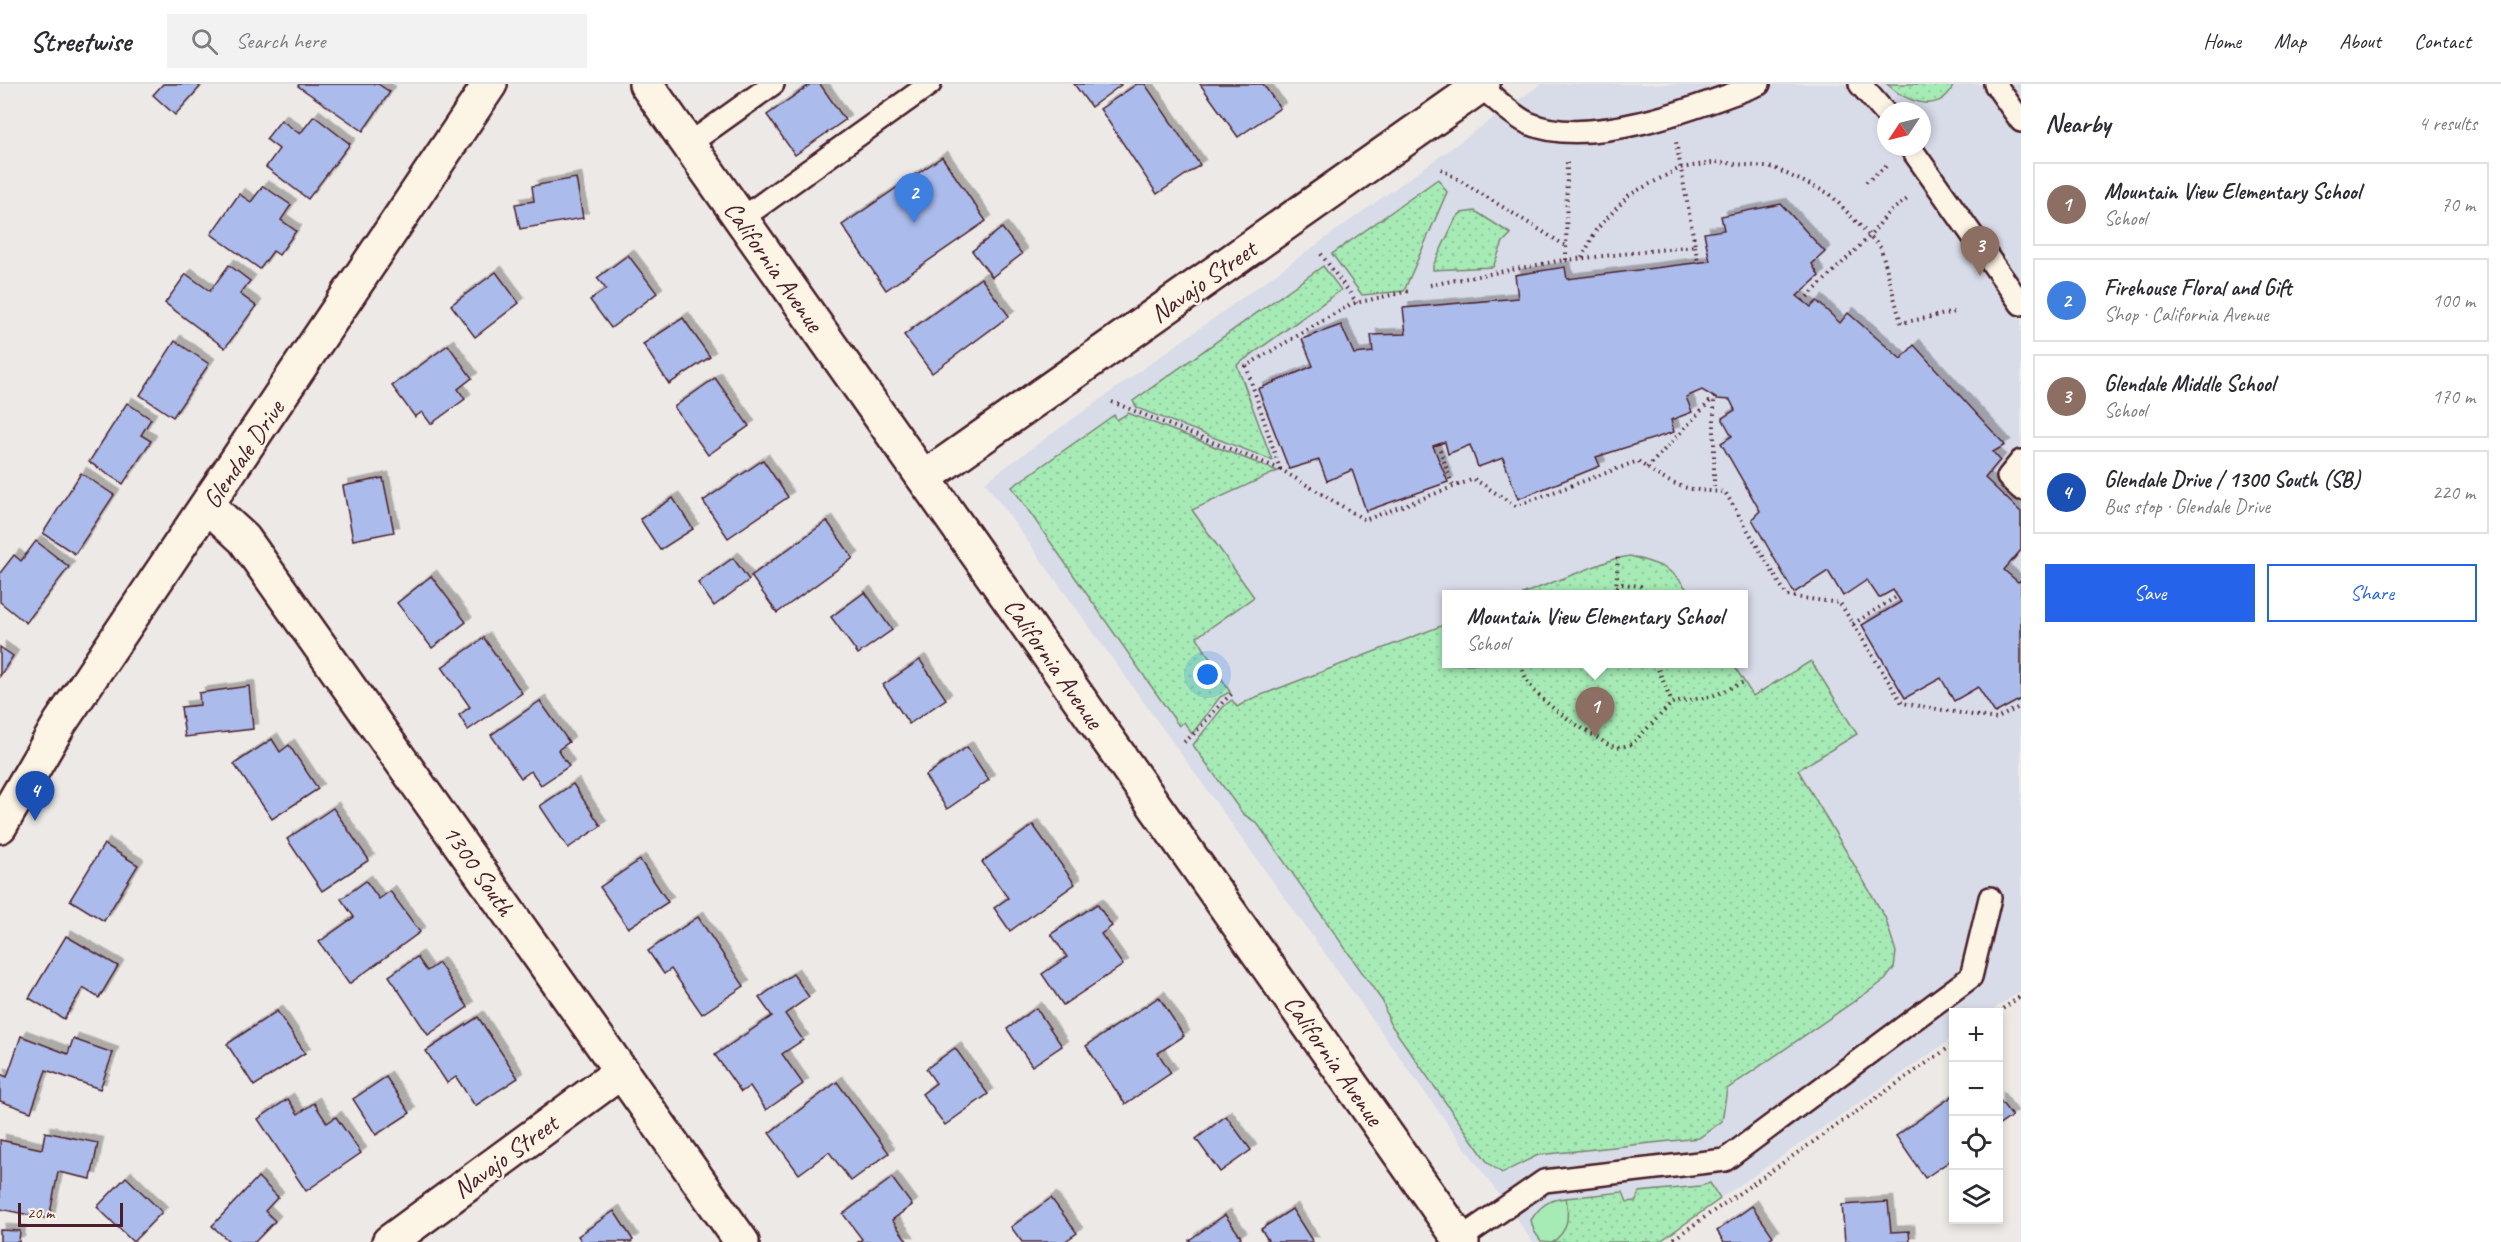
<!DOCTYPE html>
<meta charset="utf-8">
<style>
:root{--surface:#fff;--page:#f2f2f3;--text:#2b2b33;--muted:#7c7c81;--line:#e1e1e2;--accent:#2563eb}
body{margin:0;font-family:Caveat,sans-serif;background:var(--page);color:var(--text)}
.controls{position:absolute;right:18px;bottom:18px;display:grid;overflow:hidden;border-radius:0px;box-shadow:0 3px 9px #0003}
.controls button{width:54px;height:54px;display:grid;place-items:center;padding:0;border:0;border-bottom:2px solid var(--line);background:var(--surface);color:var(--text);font:30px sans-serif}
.compass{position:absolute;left:1877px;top:18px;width:54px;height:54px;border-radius:50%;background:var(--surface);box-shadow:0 3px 9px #0003;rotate:235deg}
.scale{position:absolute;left:18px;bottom:15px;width:105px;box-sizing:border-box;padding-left:6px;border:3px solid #4a1f2b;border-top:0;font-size:16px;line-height:21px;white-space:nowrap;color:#4a1f2b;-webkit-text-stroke:4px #fcf5e5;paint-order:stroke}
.you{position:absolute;left:1208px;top:591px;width:21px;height:21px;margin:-15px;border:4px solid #fff;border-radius:50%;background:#1a73e8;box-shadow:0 0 0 9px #1a73e833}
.badge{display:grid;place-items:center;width:39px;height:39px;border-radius:50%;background:var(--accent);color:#fff;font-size:20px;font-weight:700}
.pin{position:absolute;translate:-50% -50px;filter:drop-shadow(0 2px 3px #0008)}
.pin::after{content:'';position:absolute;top:32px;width:21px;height:18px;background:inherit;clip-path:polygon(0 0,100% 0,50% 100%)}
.popup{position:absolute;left:1442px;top:506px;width:306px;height:78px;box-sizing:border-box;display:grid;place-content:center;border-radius:0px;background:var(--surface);filter:drop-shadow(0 2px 4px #0005);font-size:20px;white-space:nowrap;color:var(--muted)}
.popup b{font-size:22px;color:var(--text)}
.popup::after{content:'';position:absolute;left:50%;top:100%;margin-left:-12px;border:12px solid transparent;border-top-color:var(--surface)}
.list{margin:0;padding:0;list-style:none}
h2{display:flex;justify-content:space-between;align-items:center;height:78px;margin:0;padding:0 24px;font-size:26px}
h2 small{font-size:20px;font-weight:400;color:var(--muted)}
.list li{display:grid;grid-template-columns:39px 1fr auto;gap:18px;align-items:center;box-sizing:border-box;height:84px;margin:0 12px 12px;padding:0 12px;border:2px solid var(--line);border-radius:0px}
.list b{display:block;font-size:22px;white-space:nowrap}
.list p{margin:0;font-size:20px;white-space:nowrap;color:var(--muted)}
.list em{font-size:20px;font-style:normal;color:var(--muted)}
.actions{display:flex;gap:12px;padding:18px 24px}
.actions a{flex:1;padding:14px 0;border:2px solid var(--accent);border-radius:0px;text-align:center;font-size:21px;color:var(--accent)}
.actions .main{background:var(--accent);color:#fff}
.icon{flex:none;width:33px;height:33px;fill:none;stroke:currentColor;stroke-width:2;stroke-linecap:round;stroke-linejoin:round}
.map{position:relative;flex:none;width:2021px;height:1158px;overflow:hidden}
header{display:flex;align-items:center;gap:36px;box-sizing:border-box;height:84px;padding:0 30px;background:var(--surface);border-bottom:2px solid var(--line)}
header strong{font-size:28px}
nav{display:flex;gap:33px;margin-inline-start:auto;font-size:21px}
.search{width:420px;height:54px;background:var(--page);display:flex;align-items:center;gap:15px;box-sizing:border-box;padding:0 21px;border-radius:0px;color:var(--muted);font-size:22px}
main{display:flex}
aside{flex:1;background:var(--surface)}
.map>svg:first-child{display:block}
</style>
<header>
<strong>Streetwise</strong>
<div class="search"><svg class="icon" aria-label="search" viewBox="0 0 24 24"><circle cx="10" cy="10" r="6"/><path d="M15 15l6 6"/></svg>Search here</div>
<nav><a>Home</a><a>Map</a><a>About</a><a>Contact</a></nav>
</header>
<main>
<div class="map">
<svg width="2021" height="1158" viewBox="0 0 2021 1158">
<defs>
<pattern id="grass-dots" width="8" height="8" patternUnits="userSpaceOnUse" patternTransform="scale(1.5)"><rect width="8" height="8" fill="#a6ebb6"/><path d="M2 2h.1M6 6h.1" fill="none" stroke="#90c99d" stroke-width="1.8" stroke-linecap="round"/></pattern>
<filter id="shadow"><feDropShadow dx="5.5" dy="-5.5" stdDeviation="0" flood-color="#0004"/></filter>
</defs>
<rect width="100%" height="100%" fill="#ece9e6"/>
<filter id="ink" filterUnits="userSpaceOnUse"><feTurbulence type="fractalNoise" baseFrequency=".0167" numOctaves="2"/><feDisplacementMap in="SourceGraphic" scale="12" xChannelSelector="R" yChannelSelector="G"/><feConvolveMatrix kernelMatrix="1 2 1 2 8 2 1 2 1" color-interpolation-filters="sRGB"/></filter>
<g filter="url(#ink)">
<!-- built -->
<path fill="#d8dbe8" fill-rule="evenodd" d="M 1541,0 L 2021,0 L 2021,907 L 1990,928 L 1954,928 L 1953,954 L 1657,1158 L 1533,1158 L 985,398 ZM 1886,27 L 1922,27 L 1922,63 L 1886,63 ZM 1446,510 L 1744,510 L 1744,580 L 1446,580 Z"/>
<!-- grass -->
<g fill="url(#grass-dots)" stroke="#788570" stroke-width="1.5">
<path d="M 1887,0 L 1954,0 C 1940,32 1906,18 1887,0 Z"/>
<polygon points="1438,95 1447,108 1404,207 1362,211 1332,170"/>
<polygon points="1475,127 1511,150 1503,158 1493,183 1433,186 1433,182 1456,134 1461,129"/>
<polygon points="1323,182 1341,206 1237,281 1272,376 1137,324 1133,317"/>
<polygon points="1128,329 1278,387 1192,426 1254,513 1197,553 1230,608 1220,613 1192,650 1184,638 1179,642 1012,403 1114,331 1117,336"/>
<path d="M 1630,472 C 1660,481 1672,482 1690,510 L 1522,510 L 1614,475 Z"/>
<polygon points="1446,540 1446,580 1733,580 1753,612 1811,577 1857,650 1798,686 1885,833 1896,868 1894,884 1885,896 1727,1005 1722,1037 1699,1054 1538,1071 1502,1089 1488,1079 1389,938 1383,918 1257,739 1243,730 1193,661 1224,622 1232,616 1237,623 1251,615"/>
<path d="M 1710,1099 L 1720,1115 L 1659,1158 L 1552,1158 C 1567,1148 1568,1130 1566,1114 L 1623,1108 L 1627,1118 L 1636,1117 L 1639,1108 L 1700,1102 Z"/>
</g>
<!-- garden -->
<path fill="#a6ebb6" stroke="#788570" stroke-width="1.5" d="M 1566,1114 C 1569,1131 1569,1148 1552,1158 L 1541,1157 L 1534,1147 L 1531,1136 C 1540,1122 1549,1115 1566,1114 Z"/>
<!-- building -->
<g fill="#abbbeb" stroke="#4a1f2b" stroke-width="1.5" filter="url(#shadow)">
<polygon points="163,0 197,0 200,3 175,31 153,11"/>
<polygon points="299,0 378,0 390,8 363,47 298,2"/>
<polygon points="811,0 820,0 845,36 795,71 767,31"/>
<polygon points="1074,0 1120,0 1121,1 1091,23"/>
<polygon points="1137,0 1145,0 1200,81 1157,110 1100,25"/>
<polygon points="1200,0 1263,0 1280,24 1238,53"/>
<polygon points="314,32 350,60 308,115 266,83 279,65 266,55 281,36 300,50"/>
<polygon points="942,73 986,137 886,206 842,141"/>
<polygon points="576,94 583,134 520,145 515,120 534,117 532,102"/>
<polygon points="263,102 291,121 281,136 296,147 279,171 273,167 260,185 211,150 239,110 251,118"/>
<polygon points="1781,120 1825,168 1812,180 1819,192 1797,212 1811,223 1817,217 1840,239 1848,229 1901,275 1914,261 2005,361 1993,368 2000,376 1985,394 2021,428 2021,466 2004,486 2018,498 2021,496 2021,615 1995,629 1978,603 1954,617 1941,594 1905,614 1862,541 1901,518 1893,506 1879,514 1867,496 1843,512 1828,487 1794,509 1752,435 1760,427 1721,359 1732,352 1722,334 1735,326 1730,316 1717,315 1702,306 1686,313 1692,328 1671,336 1674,348 1596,373 1600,382 1518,415 1503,374 1478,383 1470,361 1448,370 1445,358 1433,362 1448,398 1366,427 1352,386 1327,397 1319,376 1289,385 1258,305 1313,282 1302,255 1341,241 1354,270 1373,268 1371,251 1406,250 1403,224 1518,214 1515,191 1565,183 1567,195 1710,177 1704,149 1724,146 1721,132"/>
<polygon points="1002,144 1022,170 992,193 972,167"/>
<polygon points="628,171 657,209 611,244 590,216 606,205 597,194"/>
<polygon points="229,181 250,197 240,210 256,222 225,264 165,219 186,190 210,207"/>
<polygon points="496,188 519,219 475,253 451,221"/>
<polygon points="981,194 1009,232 932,289 904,251"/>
<polygon points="683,234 710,273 669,300 643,260"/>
<polygon points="175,257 209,280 173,333 140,311"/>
<polygon points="448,261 472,294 458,305 465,315 431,340 422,328 415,333 392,302"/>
<polygon points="715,294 749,342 708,371 674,323"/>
<polygon points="127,319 151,335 141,351 151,357 123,400 89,378"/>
<polygon points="763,376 788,413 728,454 703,417"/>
<polygon points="81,389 114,411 75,470 43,449"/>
<polygon points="383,394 394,448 353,456 343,402"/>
<polygon points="673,414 693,445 660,466 640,435"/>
<polygon points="827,437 853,474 777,529 751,492"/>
<polygon points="36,457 69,483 26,539 0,518 0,489 14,471 21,477"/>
<polygon points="733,474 749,496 714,522 698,499"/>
<polygon points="431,492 466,538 432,564 397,519"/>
<polygon points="865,508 892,546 858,570 831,533"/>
<polygon points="484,554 522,609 468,646 459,631 470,623 442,583"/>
<polygon points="0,563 13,572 0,592"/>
<polygon points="920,576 946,615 909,640 883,601"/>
<polygon points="249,602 253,645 185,653 181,623 200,621 199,609"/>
<polygon points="540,617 569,658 558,666 569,682 541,701 531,687 521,694 491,651"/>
<polygon points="272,655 280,668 289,661 318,705 272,735 234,680"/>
<polygon points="967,663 989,696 947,725 925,692"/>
<polygon points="573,700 601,742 568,764 540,722"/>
<polygon points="333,724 369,776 322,807 287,755"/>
<polygon points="1033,741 1075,800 1010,847 994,824 1008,814 982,778"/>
<polygon points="104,760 138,781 104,837 70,816"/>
<polygon points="640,776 668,818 628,844 600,803"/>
<polygon points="366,797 379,815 390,807 420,848 349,900 319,858 354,833 341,815"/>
<polygon points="1097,820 1112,842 1101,850 1123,881 1063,921 1042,890 1067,873 1051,850"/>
<polygon points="698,833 744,902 702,930 671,885 664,890 648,867"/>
<polygon points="66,852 118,882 99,914 83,904 64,935 29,914"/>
<polygon points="417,873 427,887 439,879 468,923 428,951 389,892"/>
<polygon points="793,890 809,913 785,930 803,956 782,970 803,1000 766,1026 750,1002 741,1008 715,971 772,932 759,914"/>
<polygon points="1159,913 1184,952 1158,969 1171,989 1125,1020 1086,962"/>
<polygon points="1036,924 1062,962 1032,982 1007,945"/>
<polygon points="277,927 305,969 254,1002 227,960"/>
<polygon points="478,933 518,994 475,1022 456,993 447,999 426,967"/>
<polygon points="21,952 68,970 73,955 113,969 100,1005 46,986 31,1028 0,1017 0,990 7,993"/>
<polygon points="955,964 988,1010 945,1041 922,1010 936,999 926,985"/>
<polygon points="386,993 410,1029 376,1051 353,1015"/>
<polygon points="837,998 889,1069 851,1097 829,1068 799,1090 769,1049"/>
<polygon points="1954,1011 1954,1074 1925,1094 1896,1052"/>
<polygon points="1998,1014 2012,1032 1998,1042"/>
<polygon points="288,1015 298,1030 314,1019 327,1039 336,1033 361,1069 306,1107 258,1035"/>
<polygon points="1226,1032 1251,1066 1220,1088 1196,1055"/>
<polygon points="45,1048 98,1059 91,1095 58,1088 49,1135 0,1125 0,1056 42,1065"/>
<polygon points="126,1093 162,1128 133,1158 97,1123"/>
<polygon points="258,1093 278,1113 265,1127 275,1137 255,1158 230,1158 212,1142"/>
<polygon points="892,1094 912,1121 892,1136 908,1158 858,1158 862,1155 843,1130"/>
<polygon points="1051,1114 1077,1149 1064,1158 1022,1158 1011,1143"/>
<polygon points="1888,1118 1891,1148 1909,1147 1910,1158 1845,1158 1842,1121"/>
<polygon points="1752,1122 1773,1152 1765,1158 1724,1158 1717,1147"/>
<polygon points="1292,1125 1313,1158 1264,1158 1268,1156 1261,1145"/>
<polygon points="614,1127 633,1156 631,1158 582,1158 578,1152"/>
<polygon points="1225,1131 1241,1153 1234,1158 1191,1158 1189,1156"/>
<polygon points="0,1146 20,1147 19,1158 0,1158"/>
</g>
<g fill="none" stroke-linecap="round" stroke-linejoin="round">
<defs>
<g id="service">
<polyline points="1860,0 1886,30"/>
<polyline points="1995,0 2021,37"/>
<path d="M 1480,2 C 1495,14 1511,31 1528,39 C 1588,66 1699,23 1759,0"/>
<polyline points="689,60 773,0"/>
<polyline points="1910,63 2021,220"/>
<polyline points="741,135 930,0"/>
<polyline points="2021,377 2008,393 2021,405"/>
<polyline points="1460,1155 1544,1097 1725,1076 1971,893 1990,814"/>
</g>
<g id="minor">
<polyline points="924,394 1483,0"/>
<polyline points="208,422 244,455 742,1158"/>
<polyline points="0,742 60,639 490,0"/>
<polyline points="389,1158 622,987"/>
</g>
<polyline id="secondary" points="646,0 1462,1158"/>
</defs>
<!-- service casing -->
<use href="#service" stroke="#4a1f2b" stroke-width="26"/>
<!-- minor casing -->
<use href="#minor" stroke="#4a1f2b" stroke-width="38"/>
<!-- secondary casing -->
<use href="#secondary" stroke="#4a1f2b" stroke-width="38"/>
<!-- path -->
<g stroke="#4a1f2b" stroke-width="4" stroke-dasharray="1.5 4.5" stroke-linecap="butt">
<polyline points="1441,85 1566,162"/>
<polyline points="1866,98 1889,80"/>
<polyline points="1695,162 1698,178"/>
<polyline points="1321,170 1357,219"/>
<polyline points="1582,174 1596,146 1629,111 1680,84 1718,78 1774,84 1830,110 1881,164 1901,239 1955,228"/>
<polyline points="1566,176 1567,74"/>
<polyline points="1430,201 1558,177 1695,162 1676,58"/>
<polyline points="1803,217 1870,152 1888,129 1910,113"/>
<polyline points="1112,318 1280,385 1246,282 1351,220 1409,207"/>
<polyline points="1438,360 1453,403"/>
<polyline points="1647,384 1714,313 1714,407"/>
<path d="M 1280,385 L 1365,436 L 1474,395 L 1516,422 L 1638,377 C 1671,403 1685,406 1725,408 L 1787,512 L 1840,519 L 1902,619 L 1996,635 L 2021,622"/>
<polyline points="1616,505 1618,474"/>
<polyline points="1607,510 1622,500 1640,502 1647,510"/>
<polyline points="1853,540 1898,512"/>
<path d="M 1522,580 C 1522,612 1585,645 1610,662 L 1621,663 L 1632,660 L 1672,619 L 1713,612 L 1744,598"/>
<polyline points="1656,580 1672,619"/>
<path d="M 1184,658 C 1203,644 1214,624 1233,609"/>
<polyline points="1998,928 2021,912"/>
<polyline points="1669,1158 1954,960"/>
</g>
<!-- service -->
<use href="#service" stroke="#fcf5e5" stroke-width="21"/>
<!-- minor -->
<use href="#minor" stroke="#fcf5e5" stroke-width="33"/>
<!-- secondary -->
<use href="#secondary" stroke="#fcf5e5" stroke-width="33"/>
</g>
</g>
<g text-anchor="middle" stroke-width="5" stroke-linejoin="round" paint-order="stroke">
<!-- street labels -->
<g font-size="26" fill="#4a1f2b" stroke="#fcf5e5">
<text transform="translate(774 182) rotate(55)" y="9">California Avenue</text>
<text transform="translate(1203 197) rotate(-35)" y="9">Navajo Street</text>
<text transform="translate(243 370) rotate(-56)" y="9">Glendale Drive</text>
<text transform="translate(1054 579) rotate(55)" y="9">California Avenue</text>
<text transform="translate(479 786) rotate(55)" y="9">1300 South</text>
<text transform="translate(1334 976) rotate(55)" y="9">California Avenue</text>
<text transform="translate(505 1072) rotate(-36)" y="9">Navajo Street</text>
</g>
</g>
</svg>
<div class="controls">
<button>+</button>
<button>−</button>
<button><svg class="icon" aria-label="locate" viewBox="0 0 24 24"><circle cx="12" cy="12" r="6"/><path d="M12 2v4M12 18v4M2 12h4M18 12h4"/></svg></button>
<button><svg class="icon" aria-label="layers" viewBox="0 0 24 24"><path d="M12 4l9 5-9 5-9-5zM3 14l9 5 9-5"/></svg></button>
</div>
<svg class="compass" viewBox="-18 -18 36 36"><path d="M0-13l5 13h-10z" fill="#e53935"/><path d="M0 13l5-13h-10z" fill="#7c7c81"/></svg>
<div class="scale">20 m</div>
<div class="you"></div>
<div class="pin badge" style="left:1595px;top:653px;background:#8d6e63">1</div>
<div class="popup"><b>Mountain View Elementary School</b>School</div>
<div class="pin badge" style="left:914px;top:139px;background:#3f7fe0">2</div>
<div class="pin badge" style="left:1980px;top:192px;background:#8d6e63">3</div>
<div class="pin badge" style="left:35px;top:737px;background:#1a4fb4">4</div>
</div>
<aside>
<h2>Nearby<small>4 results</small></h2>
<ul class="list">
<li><span class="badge" style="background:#8d6e63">1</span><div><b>Mountain View Elementary School</b><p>School</p></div><em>70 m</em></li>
<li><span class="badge" style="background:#3f7fe0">2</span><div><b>Firehouse Floral and Gift</b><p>Shop · California Avenue</p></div><em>100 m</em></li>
<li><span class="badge" style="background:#8d6e63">3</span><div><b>Glendale Middle School</b><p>School</p></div><em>170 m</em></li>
<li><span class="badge" style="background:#1a4fb4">4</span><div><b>Glendale Drive / 1300 South (SB)</b><p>Bus stop · Glendale Drive</p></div><em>220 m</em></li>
</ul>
<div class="actions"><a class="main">Save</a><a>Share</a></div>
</aside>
</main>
